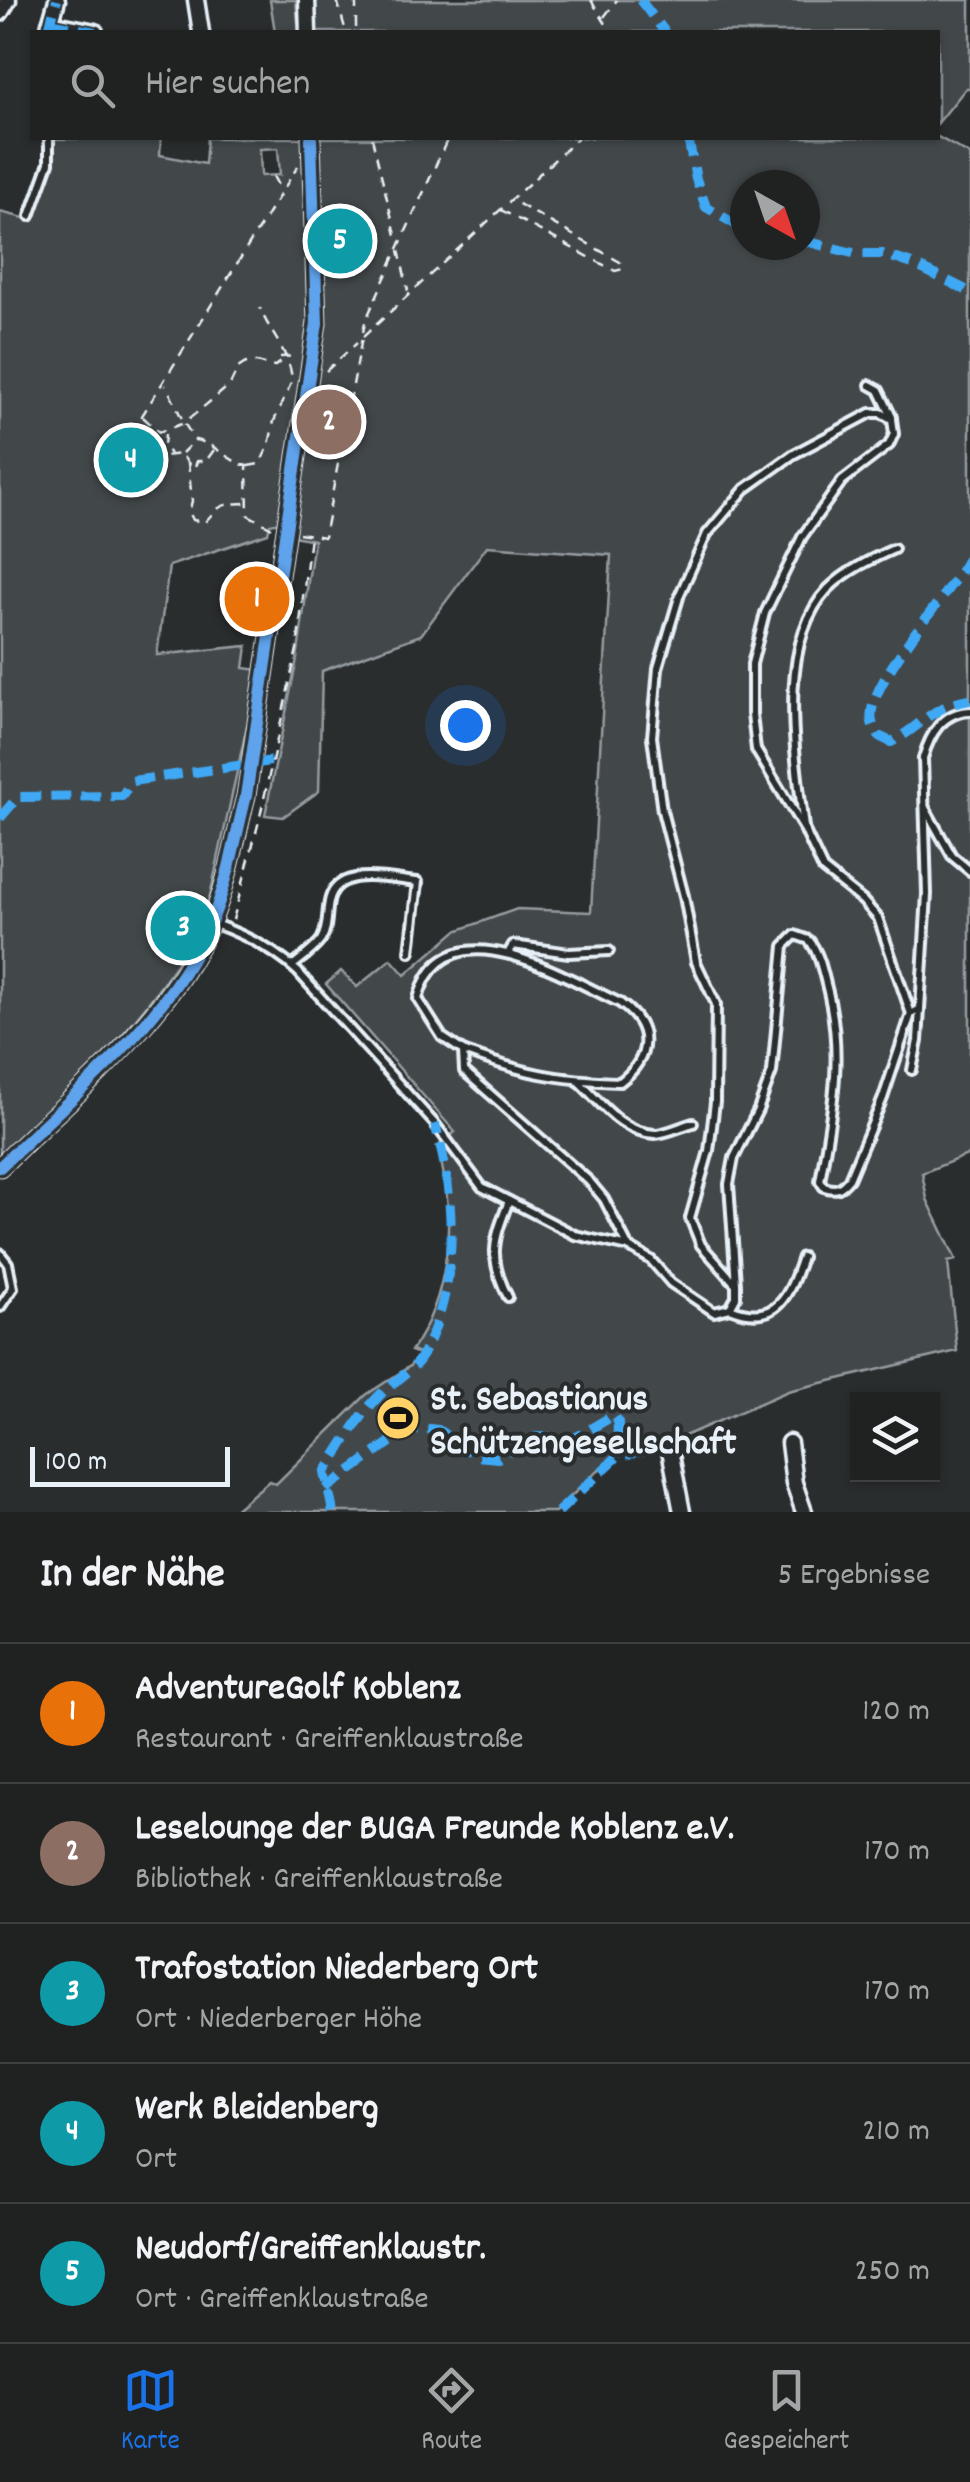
<!DOCTYPE html>
<html lang="de">
<meta charset="utf-8">
<style>
:root{--surface:#202222;--page:#2d2f2f;--text:#f1f3f6;--muted:#a2a4a5;--line:#3d3f40;--accent:#1a73e8}
body{margin:0;font-family:Dekko,sans-serif;background:var(--page);color:var(--text)}
.controls{position:absolute;right:30px;bottom:30px;display:grid;overflow:hidden;border-radius:0px;box-shadow:0 2px 8px #0004}
.controls button{width:90px;height:90px;display:grid;place-items:center;padding:0;border:0;border-bottom:2px solid var(--line);background:var(--surface);color:var(--text);font:50px sans-serif}
.compass{position:absolute;left:730px;top:170px;width:90px;height:90px;border-radius:50%;background:var(--surface);box-shadow:0 2px 8px #0004;rotate:140deg}
.scale{position:absolute;left:30px;bottom:25px;width:200px;box-sizing:border-box;padding-left:10px;border:5px solid #e8f1f8;border-top:0;font-size:28px;line-height:35px;white-space:nowrap;color:#e8f1f8;-webkit-text-stroke:8px #2a2d2e;paint-order:stroke}
.you{position:absolute;left:465px;top:725px;width:35px;height:35px;margin:-25px;border:8px solid #fff;border-radius:50%;background:#1a73e8;box-shadow:0 0 0 15px #1a73e833}
.badge{display:grid;place-items:center;width:65px;height:65px;border-radius:50%;background:var(--accent);color:#fff;font-size:32px;font-weight:700}
.pin{position:absolute;translate:-50% -50%;border:5px solid #fff;box-shadow:0 2px 10px #0006}
.list{margin:0;padding:0;list-style:none}
h2{display:flex;justify-content:space-between;align-items:center;height:130px;margin:0;padding:0 40px;font-size:42px}
h2 small{font-size:32px;font-weight:400;color:var(--muted)}
.list li{display:grid;grid-template-columns:65px 1fr auto;gap:30px;align-items:center;box-sizing:border-box;height:140px;padding:0 40px;border-top:2px solid var(--line)}
.list b{display:block;font-size:38px;white-space:nowrap}
.list p{margin:0;font-size:32px;white-space:nowrap;color:var(--muted)}
.list em{font-size:32px;font-style:normal;color:var(--muted)}
.icon{flex:none;width:55px;height:55px;fill:none;stroke:currentColor;stroke-width:2;stroke-linecap:round;stroke-linejoin:round}
.map{position:relative;flex:none;width:970px;height:1512px;overflow:hidden}
.search{position:absolute;background:var(--surface);box-shadow:0 2px 8px #0004;left:30px;right:30px;top:30px;height:110px;display:flex;align-items:center;gap:25px;box-sizing:border-box;padding:0 35px;border-radius:0px;color:var(--muted);font-size:38px}
.sheet{height:830px;background:var(--surface)}
nav{display:flex;justify-content:space-around;align-items:center;box-sizing:border-box;height:140px;border-top:2px solid var(--line);background:var(--surface);font-size:28px;color:var(--muted)}
nav a{display:grid;justify-items:center;gap:5px}
nav .on{color:var(--accent)}
.map>svg:first-child{display:block}
</style>
<div class="map">
<svg width="970" height="1512" viewBox="0 0 970 1512">
<rect width="100%" height="100%" fill="#2a2d2e"/>
<filter id="ink" filterUnits="userSpaceOnUse"><feTurbulence type="fractalNoise" baseFrequency=".01" numOctaves="2"/><feDisplacementMap in="SourceGraphic" scale="20" xChannelSelector="R" yChannelSelector="G"/><feConvolveMatrix kernelMatrix="1 2 1 2 8 2 1 2 1" color-interpolation-filters="sRGB"/></filter>
<g filter="url(#ink)">
<!-- green -->
<g fill="#424648" stroke="#959ca0" stroke-width="2.5" fill-rule="evenodd">
<polygon points="270,0 296,0 299,32 275,32"/>
<polygon points="311,0 970,0 970,88 966,88 938,123 938,32 312,32"/>
<path d="M 938,137 L 970,155 L 970,1154 L 922,1173 L 927,1199 L 956,1260 L 948,1262 L 957,1351 L 788,1391 L 673,1441 L 616,1453 L 555,1512 L 232,1512 L 269,1481 L 276,1484 L 366,1395 L 410,1366 L 419,1354 L 411,1351 C 451,1295 457,1212 437,1147 L 455,1132 L 326,984 L 341,971 L 357,987 L 391,959 L 405,975 L 456,931 L 517,909 L 591,912 L 611,555 L 487,546 L 421,635 L 322,671 L 319,791 L 283,817 L 265,815 L 297,659 L 314,540 L 293,536 L 313,391 L 317,138 ZM 745,185 L 805,185 L 805,245 L 745,245 Z"/>
<path d="M 161,138 L 160,155 L 205,164 L 207,138 L 303,138 L 308,319 L 280,522 L 270,524 L 268,533 L 169,566 L 157,655 L 247,646 L 244,668 L 259,670 L 210,896 L 198,924 L 177,917 L 171,932 L 190,941 C 141,1026 72,1089 0,1155 L 0,212 L 32,220 L 52,162 L 54,139 ZM 278,148 L 280,175 L 261,176 L 260,149 Z"/>
</g>
<g fill="none" stroke-linecap="round" stroke-linejoin="round">
<defs>
<g id="service">
<polyline points="30,216 49,163 49,138"/>
<polyline points="870,385 879,390 892,417"/>
<polyline points="925,808 952,856 970,871"/>
<path d="M 804,828 C 796,758 775,645 828,589 C 846,571 871,559 894,549"/>
<path d="M 212,923 C 243,934 274,949 298,972 L 435,1124 L 482,1187 L 575,1235 L 629,1247 L 651,1260 L 671,1283 L 714,1312 L 730,1308 L 736,1297 L 736,1284 L 729,1184 L 734,1158 L 758,1110 L 772,1072 L 784,946 L 795,935 L 809,940 C 819,953 822,968 826,984 C 845,1053 832,1112 820,1181 L 824,1187 C 836,1191 841,1189 849,1179 L 883,1098 L 911,1014 L 920,1009 L 927,894 L 923,758 C 930,734 942,712 970,711"/>
<polyline points="509,952 513,945 569,953 609,951"/>
<path d="M 292,966 C 301,959 314,950 321,940 C 330,925 325,909 331,895 C 343,866 394,880 418,882 L 410,952"/>
<path d="M 463,1051 L 442,1037 L 418,999 C 444,901 564,977 620,1003 C 654,1027 651,1058 620,1082 C 558,1080 521,1073 463,1051 L 464,1071 L 589,1181 L 604,1199 L 628,1246"/>
<polyline points="912,1070 918,1041 920,1009"/>
<path d="M 578,1081 C 601,1102 620,1132 655,1134 C 666,1134 682,1126 693,1123"/>
<polyline points="0,1253 8,1263 13,1288 0,1307"/>
<polyline points="734,1282 701,1245 690,1218 709,1151 715,1102 716,1004 696,962 684,896 662,811 652,737 658,668 680,594 707,534 745,489 794,454 871,413 881,413 892,419 894,434 889,445 842,481 802,537 765,613 752,664 752,714 756,750 804,829 823,869 863,901 878,918 911,1014"/>
<path d="M 508,1297 C 488,1258 493,1241 509,1201"/>
<path d="M 730,1308 C 777,1327 789,1296 802,1257"/>
</g>
<g id="minor">
<polyline points="196,0 201,32"/>
<polyline points="307,0 308,32"/>
<polyline points="0,13 8,0"/>
<polyline points="50,23 95,32"/>
<polyline points="49,28 57,0"/>
<path d="M 0,1167 C 75,1092 168,1022 211,922 C 228,883 235,838 246,796 L 317,323 L 311,138"/>
<polyline points="789,1443 794,1483 804,1512"/>
<polyline points="670,1450 682,1512"/>
</g>
</defs>
<!-- service casing -->
<use href="#service" stroke="#e8f1f8" stroke-width="14"/>
<!-- minor casing -->
<use href="#minor" stroke="#e8f1f8" stroke-width="21"/>
<!-- path -->
<g stroke="#e8f1f8" stroke-width="2.5" stroke-dasharray="10 8" stroke-linecap="butt">
<polyline points="337,0 346,32"/>
<polyline points="356,0 356,32"/>
<polyline points="591,0 611,32"/>
<polyline points="604,17 617,0"/>
<polyline points="372,138 398,243"/>
<polyline points="273,176 280,189"/>
<polyline points="501,210 615,271 623,269 620,262 510,199"/>
<polyline points="399,250 408,291"/>
<polyline points="363,337 578,138"/>
<polyline points="280,357 298,356"/>
<polyline points="326,371 357,343"/>
<polyline points="143,417 159,432 184,423 166,385"/>
<polyline points="334,418 347,408"/>
<polyline points="165,434 164,446 170,454"/>
<path d="M 214,450 L 206,461 L 197,461 L 195,467 L 191,467 L 181,454 L 155,457 C 143,449 133,443 135,427 L 298,166"/>
<polyline points="182,453 194,441"/>
<path d="M 188,462 L 192,501 L 189,512 L 193,520 L 205,522 C 221,504 221,504 246,503"/>
<path d="M 248,466 L 260,464 L 269,445 L 274,421 L 292,381 C 291,354 269,332 260,308"/>
<path d="M 272,528 L 248,515 L 247,466 C 227,461 215,443 195,440 L 184,423 L 230,385 L 238,368 L 244,364 L 251,361 L 275,366 L 286,357"/>
<polyline points="299,533 324,537 365,322 448,138"/>
<polyline points="233,920 259,821 297,649 310,536"/>
<polyline points="648,1449 657,1447"/>
</g>
<!-- service -->
<use href="#service" stroke="#2a2d2e" stroke-width="6"/>
<!-- minor -->
<use href="#minor" stroke="#2a2d2e" stroke-width="14"/>
<!-- quiet -->
<g stroke="#3fa9f5" stroke-width="10" stroke-dasharray="20 10" stroke-linecap="butt">
<polyline points="640,0 665,32"/>
<polyline points="50,23 95,32"/>
<polyline points="48,32 57,0"/>
<polyline points="688,138 696,179 706,207 745,230"/>
<polyline points="805,241 857,254 883,254 915,265 970,292"/>
<path d="M 970,555 C 952,593 863,685 872,722 C 873,727 876,731 879,736 L 891,742 C 922,727 929,706 970,700"/>
<polyline points="0,818 18,797 122,796 132,781 272,761"/>
<polyline points="326,1489 400,1435 421,1428 438,1430 477,1456 498,1458 532,1437 575,1438 614,1415 618,1422 617,1457"/>
<path d="M 333,1512 L 325,1472 C 342,1447 357,1419 378,1397 C 390,1383 413,1372 422,1356 C 460,1286 456,1198 435,1124"/>
<polyline points="558,1512 617,1457 648,1449"/>
</g>
<defs>
<path id="cycleway" d="M 0,1167 C 75,1092 168,1022 211,922 C 228,883 235,838 246,796 L 317,323 L 311,138"/>
</defs>
<!-- cycleway casing -->
<use href="#cycleway" stroke="#2a2d2e" stroke-width="19"/>
<!-- cycleway -->
<use href="#cycleway" stroke="#60a3ed" stroke-width="12"/>
</g>
</g>
<!-- icons -->
<defs>
<symbol id="stadium-disc" viewBox="-11 -11 22 22"><circle r="9.5" fill="#ffd166" stroke="#2a2d2e"/><path d="M0-5a6.5 5 0 1 0 0 10a6.5 5 0 1 0 0-10ZM-3.5-1.8h7v3.6h-7Z" fill="#111"/></symbol>
</defs>
<g fill-rule="evenodd">
<use href="#stadium-disc" x="373" y="1393" width="50" height="50"/>
</g>
<g text-anchor="middle" stroke-width="8" stroke-linejoin="round" paint-order="stroke">
<!-- poi labels -->
<g font-size="38" font-weight="bold" fill="#e8f1f8" stroke="#2a2d2e" text-anchor="start">
<text x="430" y="1409">St. Sebastianus<tspan x="430" dy="44">Schützengesellschaft</tspan></text>
</g>
</g>
</svg>
<div class="controls">
<button><svg class="icon" aria-label="layers" viewBox="0 0 24 24"><path d="M12 4l9 5-9 5-9-5zM3 14l9 5 9-5"/></svg></button>
</div>
<svg class="compass" viewBox="-18 -18 36 36"><path d="M0-13l5 13h-10z" fill="#e53935"/><path d="M0 13l5-13h-10z" fill="#a2a4a5"/></svg>
<div class="scale">100 m</div>
<div class="you"></div>
<div class="pin badge" style="left:257px;top:599px;background:#e8710a">1</div>
<div class="pin badge" style="left:329px;top:422px;background:#8d6e63">2</div>
<div class="pin badge" style="left:183px;top:928px;background:#0f9aa8">3</div>
<div class="pin badge" style="left:131px;top:460px;background:#0f9aa8">4</div>
<div class="pin badge" style="left:340px;top:241px;background:#0f9aa8">5</div>
<div class="search"><svg class="icon" aria-label="search" viewBox="0 0 24 24"><circle cx="10" cy="10" r="6"/><path d="M15 15l6 6"/></svg>Hier suchen</div>
</div>
<section class="sheet">
<h2>In der Nähe<small>5 Ergebnisse</small></h2>
<ul class="list">
<li><span class="badge" style="background:#e8710a">1</span><div><b>AdventureGolf Koblenz</b><p>Restaurant · Greiffenklaustraße</p></div><em>120 m</em></li>
<li><span class="badge" style="background:#8d6e63">2</span><div><b>Leselounge der BUGA Freunde Koblenz e.V.</b><p>Bibliothek · Greiffenklaustraße</p></div><em>170 m</em></li>
<li><span class="badge" style="background:#0f9aa8">3</span><div><b>Trafostation Niederberg Ort</b><p>Ort · Niederberger Höhe</p></div><em>170 m</em></li>
<li><span class="badge" style="background:#0f9aa8">4</span><div><b>Werk Bleidenberg</b><p>Ort</p></div><em>210 m</em></li>
<li><span class="badge" style="background:#0f9aa8">5</span><div><b>Neudorf/Greiffenklaustr.</b><p>Ort · Greiffenklaustraße</p></div><em>250 m</em></li>
</ul>
</section>
<nav>
<a class="on"><svg class="icon" aria-label="map" viewBox="0 0 24 24"><path d="M3 6l6-2 6 2 6-2v14l-6 2-6-2-6 2zM9 4v14M15 6v14"/></svg>Karte</a>
<a><svg class="icon" aria-label="directions" viewBox="0 0 24 24"><path d="M12 3l9 9-9 9-9-9zM9 14v-3h6M13 9l2 2-2 2"/></svg>Route</a>
<a><svg class="icon" aria-label="saved" viewBox="0 0 24 24"><path d="M7 4h10v16l-5-4-5 4z"/></svg>Gespeichert</a>
</nav>
